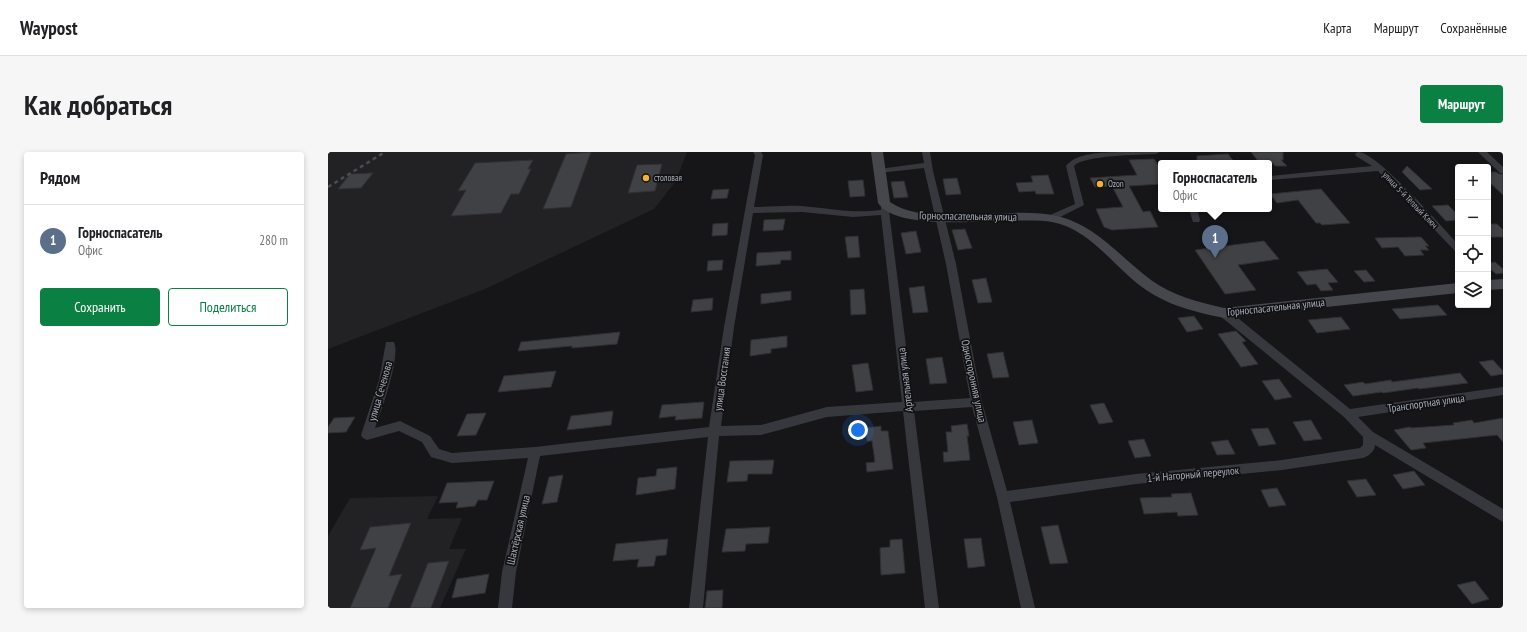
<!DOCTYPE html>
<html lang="ru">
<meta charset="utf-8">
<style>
:root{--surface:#fff;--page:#f6f6f6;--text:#202124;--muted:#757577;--line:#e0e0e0;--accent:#0b8043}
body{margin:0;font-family:"PT Sans Narrow",sans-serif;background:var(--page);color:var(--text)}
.controls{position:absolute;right:12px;top:12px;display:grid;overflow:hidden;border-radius:4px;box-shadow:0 2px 6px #0003}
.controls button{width:36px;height:36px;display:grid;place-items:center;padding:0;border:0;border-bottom:1px solid var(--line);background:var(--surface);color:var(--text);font:20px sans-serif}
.you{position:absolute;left:530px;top:278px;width:14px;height:14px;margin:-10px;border:3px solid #fff;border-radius:50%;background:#1a73e8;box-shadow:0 0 0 6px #1a73e833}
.badge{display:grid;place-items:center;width:26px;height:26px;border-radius:50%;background:var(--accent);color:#fff;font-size:13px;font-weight:700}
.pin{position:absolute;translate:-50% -33px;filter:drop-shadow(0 1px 2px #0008)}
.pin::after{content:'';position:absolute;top:21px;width:14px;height:12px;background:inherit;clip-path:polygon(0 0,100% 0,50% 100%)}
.popup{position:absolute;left:830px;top:8px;width:114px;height:52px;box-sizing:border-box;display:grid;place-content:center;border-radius:4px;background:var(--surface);filter:drop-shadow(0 1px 3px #0005);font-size:13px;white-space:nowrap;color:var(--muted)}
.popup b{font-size:15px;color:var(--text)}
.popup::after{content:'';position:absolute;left:50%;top:100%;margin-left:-8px;border:8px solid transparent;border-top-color:var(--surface)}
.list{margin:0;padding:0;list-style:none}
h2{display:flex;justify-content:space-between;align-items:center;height:52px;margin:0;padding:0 16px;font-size:17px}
h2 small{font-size:13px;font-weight:400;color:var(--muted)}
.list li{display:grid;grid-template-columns:26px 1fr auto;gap:12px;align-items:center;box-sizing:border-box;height:72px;padding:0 16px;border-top:1px solid var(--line)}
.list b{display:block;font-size:15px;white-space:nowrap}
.list p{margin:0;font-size:13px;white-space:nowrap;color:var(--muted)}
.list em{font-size:13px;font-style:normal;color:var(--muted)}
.actions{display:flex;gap:8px;padding:12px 16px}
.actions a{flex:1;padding:9px 0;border:1px solid var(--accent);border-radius:4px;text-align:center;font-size:14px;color:var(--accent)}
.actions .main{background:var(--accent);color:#fff}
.icon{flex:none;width:22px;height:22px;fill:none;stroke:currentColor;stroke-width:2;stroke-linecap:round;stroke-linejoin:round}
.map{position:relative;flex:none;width:1175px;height:456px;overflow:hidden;border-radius:4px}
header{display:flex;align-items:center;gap:24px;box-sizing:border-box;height:56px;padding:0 20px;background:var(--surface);border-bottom:1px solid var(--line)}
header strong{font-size:19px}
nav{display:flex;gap:22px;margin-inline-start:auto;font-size:14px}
.intro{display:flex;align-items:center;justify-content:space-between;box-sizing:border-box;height:96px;padding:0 24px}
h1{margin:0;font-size:28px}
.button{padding:10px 18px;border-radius:4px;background:var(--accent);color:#fff;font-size:14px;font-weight:700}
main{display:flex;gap:24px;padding:0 24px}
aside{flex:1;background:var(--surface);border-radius:4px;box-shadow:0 2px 6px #0003}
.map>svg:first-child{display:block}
</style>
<header>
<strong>Waypost</strong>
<nav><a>Карта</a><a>Маршрут</a><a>Сохранённые</a></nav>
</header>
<div class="intro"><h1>Как добраться</h1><a class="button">Маршрут</a></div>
<main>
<aside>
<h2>Рядом<small></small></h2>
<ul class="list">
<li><span class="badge" style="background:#5c6f8a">1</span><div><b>Горноспасатель</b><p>Офис</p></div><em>280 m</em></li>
</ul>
<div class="actions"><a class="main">Сохранить</a><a>Поделиться</a></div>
</aside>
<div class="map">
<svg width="1175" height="456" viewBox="0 0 1175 456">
<rect width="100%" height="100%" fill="#161618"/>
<!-- built -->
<g fill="#222225">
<polygon points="0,0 359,0 348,29 326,57 157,137 0,197"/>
<polygon points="110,344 99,367 134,366 121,397 138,397 112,456 0,456 0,384 22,346"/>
</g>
<!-- building -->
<g fill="#404145" stroke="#303034">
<polygon points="263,0 243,55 215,57 238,2"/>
<polygon points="923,0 955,0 955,8 953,8 959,14 947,14 942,8 930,9"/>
<polygon points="900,2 907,11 869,11 869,4"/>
<polygon points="826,7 833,18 833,32 801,34 815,60 822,59 830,75 784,78 776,75 768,57 795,55 784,34 767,35 762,26 809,23 801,8"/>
<polygon points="205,8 200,17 203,17 191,42 183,42 173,61 123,64 138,38 130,39 147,11"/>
<polygon points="334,12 327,39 300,41 309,13"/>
<polygon points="1079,14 1104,37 1092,38 1074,20"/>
<polygon points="1160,20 1168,20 1171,22 1175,22 1175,43 1160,29"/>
<polygon points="45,21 33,36 10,37 22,22"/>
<polygon points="720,23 726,42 708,42 707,39 691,40 688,31 705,30 703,24"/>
<polygon points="629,26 633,42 618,43 615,27"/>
<polygon points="535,28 537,44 522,45 520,29"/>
<polygon points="576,29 580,45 566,46 563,30"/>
<polygon points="401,37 399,46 383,47 385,38"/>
<polygon points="993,37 1022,71 994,73 992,71 988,71 970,48 949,51 942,42"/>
<polygon points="1120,53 1130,63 1130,68 1118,69 1104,54"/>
<polygon points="457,67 455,78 435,79 436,68"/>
<polygon points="400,71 399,83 384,84 385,72"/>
<polygon points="1160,72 1169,72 1175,78 1175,85 1160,85"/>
<polygon points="637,77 644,96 630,98 624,78"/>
<polygon points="588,79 593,100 578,102 573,81"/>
<polygon points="530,84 532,105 520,106 517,85"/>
<polygon points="1093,85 1101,94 1097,94 1101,98 1092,98 1096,103 1077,104 1070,95 1054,96 1047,86"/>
<polygon points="936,89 951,107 910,113 928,138 897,142 867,98"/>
<polygon points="463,99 463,108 453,108 452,112 428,114 429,101"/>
<polygon points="395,108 394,118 379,119 380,109"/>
<polygon points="1167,110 1175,117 1175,121 1168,122 1160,115 1160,111"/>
<polygon points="999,117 1010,130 1000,131 1005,138 993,139 988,132 979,133 969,120"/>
<polygon points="1038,118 1047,129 1036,130 1026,119"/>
<polygon points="658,126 664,150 650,151 644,128"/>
<polygon points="596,134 600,160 585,161 581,136"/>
<polygon points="536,137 538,162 523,163 522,138"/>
<polygon points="463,139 463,148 433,152 433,142"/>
<polygon points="385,146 384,158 363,160 365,148"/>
<polygon points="1110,153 1119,163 1072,167 1064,157"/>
<polygon points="866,164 875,177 859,180 850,166"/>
<polygon points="1013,165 1022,177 989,181 980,168"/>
<polygon points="908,179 918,189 914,190 930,212 913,215 890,182"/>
<polygon points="292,180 289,192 244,196 244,194 190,199 193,190"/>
<polygon points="459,184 459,195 443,197 443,201 422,204 423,188"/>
<polygon points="675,200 681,225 665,226 659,202"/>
<polygon points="614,205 619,231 602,232 598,207"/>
<polygon points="1165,208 1175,219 1175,222 1163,224 1151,210"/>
<polygon points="540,211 545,238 528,240 524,213"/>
<polygon points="228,219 223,235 170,240 176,224"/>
<polygon points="1132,221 1140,231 1091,237 1090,236 1055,241 1054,240 1025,244 1016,233 1035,230 1037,232 1063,228 1064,230"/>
<polygon points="951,227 964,245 947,248 934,229"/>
<polygon points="376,250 374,266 347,268 348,264 331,266 334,253"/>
<polygon points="776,251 785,270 771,272 762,253"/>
<polygon points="285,259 283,273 239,278 243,264"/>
<polygon points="158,261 148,283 129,284 139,262"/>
<polygon points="27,265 18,280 0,281 0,275 6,266"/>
<polygon points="1175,266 1175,290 1169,283 1095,291 1098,296 1083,298 1066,278 1082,275 1083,276 1126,273 1125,271 1144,268 1146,271"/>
<polygon points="704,268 710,291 691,293 685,270"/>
<polygon points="983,268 994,287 976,289 965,270"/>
<polygon points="639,272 641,284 639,284 642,308 616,310 615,300 620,300 618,280 624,280 623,274"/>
<polygon points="553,274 553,279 560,279 565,317 539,320 538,311 547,310 544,289 539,289 538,276"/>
<polygon points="940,276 948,292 931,294 923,277"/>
<polygon points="816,287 823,304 807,306 800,289"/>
<polygon points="900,288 907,302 889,303 883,290"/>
<polygon points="446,308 444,322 420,322 419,329 399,330 402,309"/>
<polygon points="349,315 347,337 308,343 310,326 328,324 329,317"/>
<polygon points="1086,319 1097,333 1075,337 1065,323"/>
<polygon points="235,323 229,350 214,352 221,325"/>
<polygon points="1038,327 1048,343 1029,345 1019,329"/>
<polygon points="166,329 159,348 150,348 147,354 128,356 130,350 111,351 119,331"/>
<polygon points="949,336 958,353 941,355 933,338"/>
<polygon points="863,341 870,363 850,364 849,360 816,362 812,346 844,345 843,342"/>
<polygon points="83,371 61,424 74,422 60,456 22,456 48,396 32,398 42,375"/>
<polygon points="730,373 740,411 722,412 713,375"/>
<polygon points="442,375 440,391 418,392 417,399 394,400 398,377"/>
<polygon points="653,386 657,414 640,416 636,387"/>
<polygon points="340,387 338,403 328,404 326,414 309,415 311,407 285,409 288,392"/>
<polygon points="574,387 577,421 553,423 552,396 562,395 562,388"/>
<polygon points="121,409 103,456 82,456 100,411"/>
<polygon points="161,422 157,441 124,446 129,427"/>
<polygon points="1147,429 1161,447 1144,452 1129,433"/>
<polygon points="395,438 394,456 377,456 379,439"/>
</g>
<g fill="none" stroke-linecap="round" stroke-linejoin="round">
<!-- street -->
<g fill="#37383d" fill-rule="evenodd">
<path d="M 425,0 L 433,0 L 435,3 L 426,55 C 442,55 457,53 473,54 C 500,56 525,62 553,58 L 553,49 L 559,49 L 560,51 L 585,250 L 642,246 L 618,112 L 596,16 L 551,21 L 547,19 L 551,17 L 596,11 L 594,0 L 602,0 L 605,19 L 628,112 L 654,250 L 679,339 L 808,322 L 954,308 L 1032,296 L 1035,293 L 1035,285 L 1016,265 L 892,164 L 891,161 L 892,158 L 900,158 L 1022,257 L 1175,235 L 1175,243 L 1030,265 L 1045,280 L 1175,357 L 1175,370 L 1047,293 C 1047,299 1041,304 1035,306 L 954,318 L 808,332 L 682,350 L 707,456 L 693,456 L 669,345 L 644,255 L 586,259 L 611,456 L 597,456 L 575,259 L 499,265 L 433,283 L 391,284 L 375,456 L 361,456 L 380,285 L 212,304 L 188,420 L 184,456 L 170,456 L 174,420 L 200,306 L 124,311 L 103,305 L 94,290 L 71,279 L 39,288 L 35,286 L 33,283 L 51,228 L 58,190 L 66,190 C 73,204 53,260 47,276 L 72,269 L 102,284 L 111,297 L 124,301 L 207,295 L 381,275 L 396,175 L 427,3 ZM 474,60 L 525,65 L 553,63 L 574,250 L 499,255 L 433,273 L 393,274 L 406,175 L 425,61 Z"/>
<path d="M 791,0 L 832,0 L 828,2 C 812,3 755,3 746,14 L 756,53 L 726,68 L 720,68 L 719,66 L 720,64 L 747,52 L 738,14 C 749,0 774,1 791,0 Z"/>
<path d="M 1030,0 C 1049,0 1114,75 1130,92 L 1130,100 L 1127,99 L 1050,19 L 941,28 L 941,24 L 1044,14 L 1028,4 L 1027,2 Z"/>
<polygon points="1150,0 1159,0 1175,15 1175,21 1172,21"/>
<polygon points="861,57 869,57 872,68 871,70 865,70"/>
</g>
<!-- secondary -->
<g fill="#45474d" fill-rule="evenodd">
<path d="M 543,0 L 555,0 L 562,50 C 598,76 684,53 729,64 C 768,73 792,105 823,128 C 845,144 870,150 896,156 L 1130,131 L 1130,141 L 896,166 C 867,160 838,153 814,135 C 785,114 762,77 724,70 C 686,63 572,84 550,51 Z"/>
<polygon points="1175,127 1175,137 1160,138 1160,128"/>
</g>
<!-- rail -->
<polyline stroke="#4a4c52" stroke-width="2.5" stroke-dasharray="4 3.5" stroke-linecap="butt" points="0,35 57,0"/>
</g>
<!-- markers -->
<g fill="#f2b134" stroke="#111113" stroke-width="1.5">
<circle cx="318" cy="26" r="4"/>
<circle cx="772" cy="32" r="4"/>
</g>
<g text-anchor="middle" stroke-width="3.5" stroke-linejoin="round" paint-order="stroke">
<!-- far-poi labels -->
<g font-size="9" fill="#a8adb8" stroke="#111113" text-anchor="start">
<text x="326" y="29">столовая</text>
<text x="780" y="35">Ozon</text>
</g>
<!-- far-street labels -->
<g font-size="9" fill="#a8adb8" stroke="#111113">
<text transform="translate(1082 48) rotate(46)" y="3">улица 5-й Тёплый Ключ</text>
</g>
<!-- street labels -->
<g font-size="11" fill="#a8adb8" stroke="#111113">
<text transform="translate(640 64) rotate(1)" y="4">Горноспасательная улица</text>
<text transform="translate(948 155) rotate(-6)" y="4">Горноспасательная улица</text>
<text transform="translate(394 227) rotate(-82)" y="4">улица Восстания</text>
<text transform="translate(577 228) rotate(-97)" y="4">Артельная улица</text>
<text transform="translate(646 229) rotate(78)" y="4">Односторонняя улица</text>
<text transform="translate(52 239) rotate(-74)" y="4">улица Сеченова</text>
<text transform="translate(1098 251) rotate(-8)" y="4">Транспортная улица</text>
<text transform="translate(865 322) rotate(-5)" y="4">1-й Нагорный переулок</text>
<text transform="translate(190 378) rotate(-77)" y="4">Шахтёрская улица</text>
</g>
</g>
</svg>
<div class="controls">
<button>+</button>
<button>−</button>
<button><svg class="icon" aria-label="locate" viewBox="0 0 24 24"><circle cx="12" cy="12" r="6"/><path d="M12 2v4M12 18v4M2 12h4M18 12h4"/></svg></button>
<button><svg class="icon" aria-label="layers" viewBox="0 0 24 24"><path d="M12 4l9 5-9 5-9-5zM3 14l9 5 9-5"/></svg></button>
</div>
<div class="you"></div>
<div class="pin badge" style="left:887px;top:106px;background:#5c6f8a">1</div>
<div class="popup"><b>Горноспасатель</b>Офис</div>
</div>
</main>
